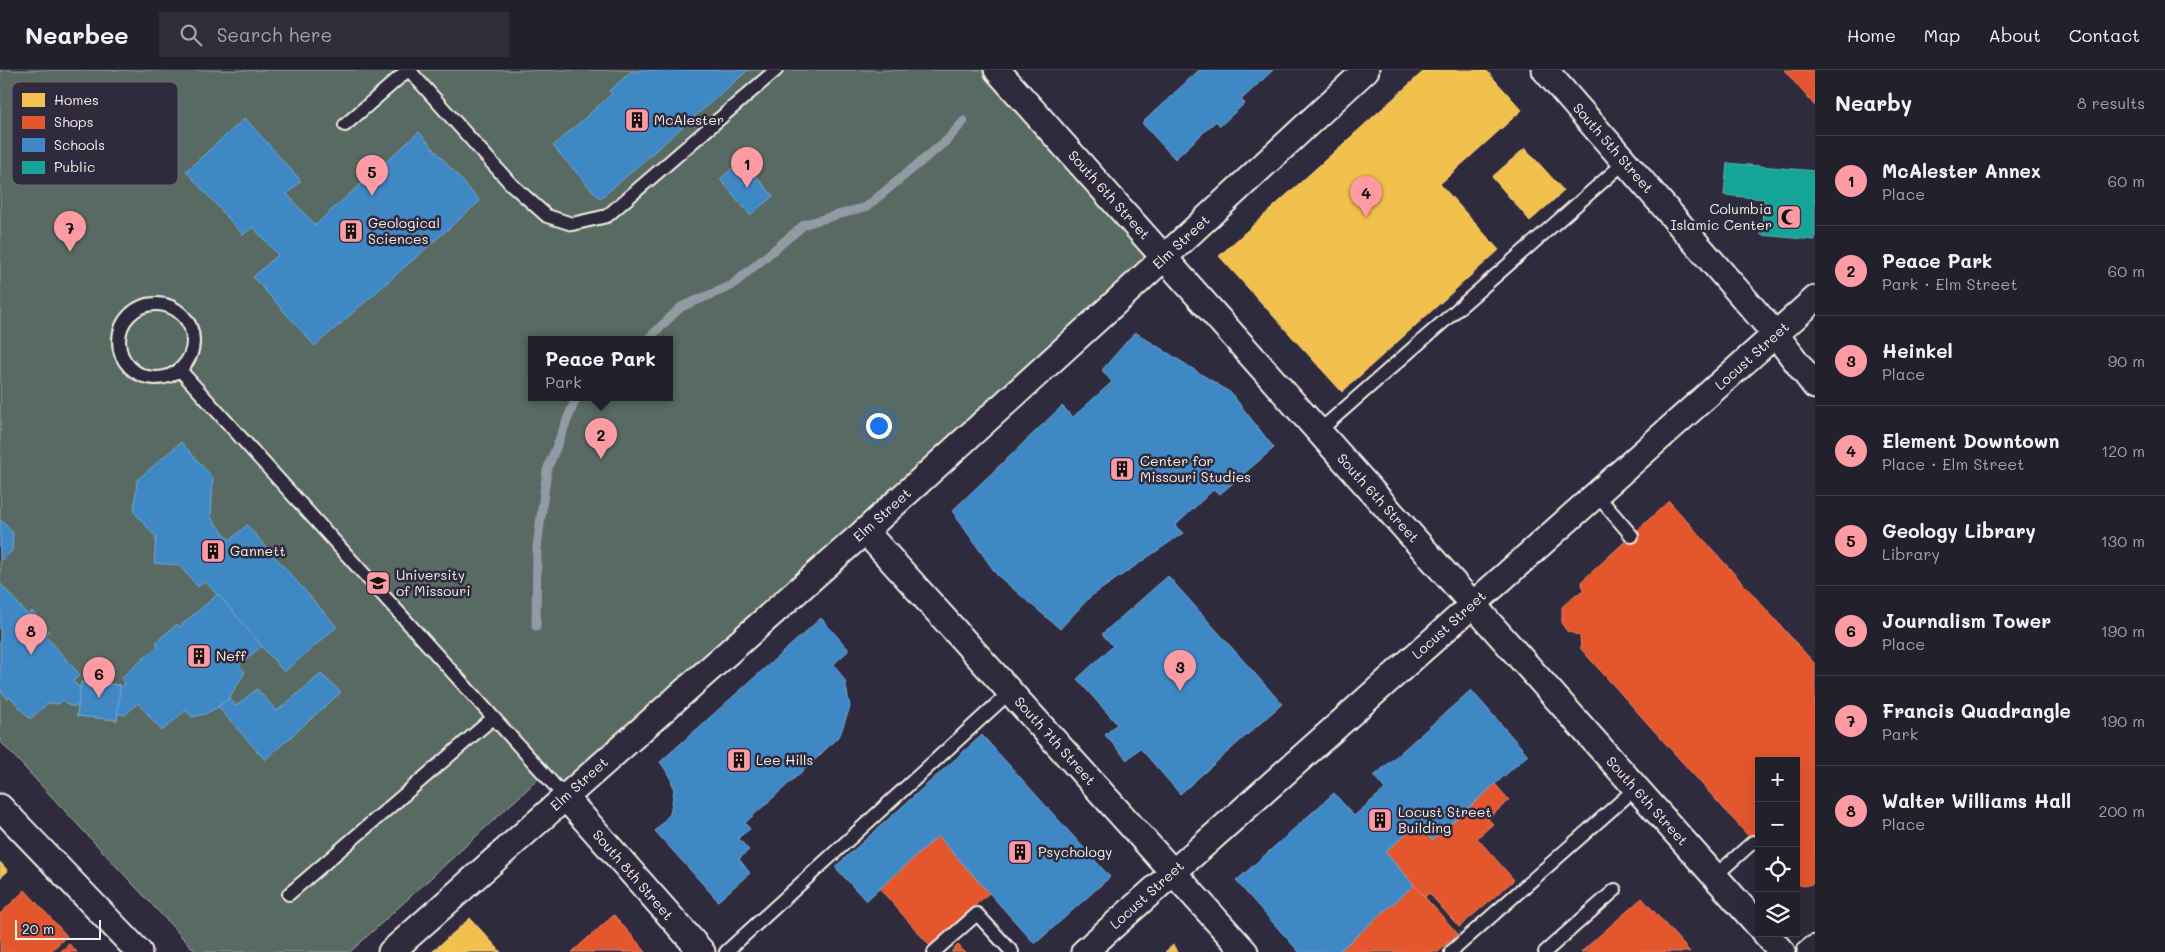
<!DOCTYPE html>
<meta charset="utf-8">
<style>
:root{--surface:#23202e;--page:#2f2d3a;--text:#f1f3f6;--muted:#a3a3aa;--line:#403e4a;--accent:#ff9aa2}
body{margin:0;font-family:Mali,sans-serif;background:var(--page);color:var(--text)}
.controls{position:absolute;right:15px;bottom:15px;display:grid;overflow:hidden;border-radius:0px;box-shadow:0 5px 20px #0002}
.controls button{width:45px;height:45px;display:grid;place-items:center;padding:0;border:0;border-bottom:1px solid var(--line);background:var(--surface);color:var(--text);font:25px sans-serif}
.scale{position:absolute;left:15px;bottom:12px;width:86px;box-sizing:border-box;padding-left:5px;border:2px solid #f4f1e8;border-top:0;font-size:14px;line-height:18px;white-space:nowrap;color:#f4f1e8;-webkit-text-stroke:4px #2f2a3d;paint-order:stroke}
.you{position:absolute;left:878px;top:355px;width:18px;height:18px;margin:-12px;border:4px solid #fff;border-radius:50%;background:#1a73e8;box-shadow:0 0 0 8px #1a73e833}
.badge{display:grid;place-items:center;width:32px;height:32px;border-radius:50%;background:var(--accent);color:#111;font-size:16px;font-weight:700}
.pin{position:absolute;translate:-50% -41px;filter:drop-shadow(0 1px 2px #0008)}
.pin::after{content:'';position:absolute;top:26px;width:18px;height:15px;background:inherit;clip-path:polygon(0 0,100% 0,50% 100%)}
.popup{position:absolute;left:528px;top:266px;width:145px;height:65px;box-sizing:border-box;display:grid;place-content:center;border-radius:0px;background:var(--surface);filter:drop-shadow(0 1px 4px #0005);font-size:16px;white-space:nowrap;color:var(--muted)}
.popup b{font-size:19px;color:var(--text)}
.popup::after{content:'';position:absolute;left:50%;top:100%;margin-left:-10px;border:10px solid transparent;border-top-color:var(--surface)}
.list{margin:0;padding:0;list-style:none}
h2{display:flex;justify-content:space-between;align-items:center;height:65px;margin:0;padding:0 20px;font-size:21px}
h2 small{font-size:16px;font-weight:400;color:var(--muted)}
.list li{display:grid;grid-template-columns:32px 1fr auto;gap:15px;align-items:center;box-sizing:border-box;height:90px;padding:0 20px;border-top:1px solid var(--line)}
.list b{display:block;font-size:19px;white-space:nowrap}
.list p{margin:0;font-size:16px;white-space:nowrap;color:var(--muted)}
.list em{font-size:16px;font-style:normal;color:var(--muted)}
.icon{flex:none;width:28px;height:28px;fill:none;stroke:currentColor;stroke-width:2;stroke-linecap:round;stroke-linejoin:round}
.map{position:relative;flex:none;width:1815px;height:882px;overflow:hidden}
header{display:flex;align-items:center;gap:30px;box-sizing:border-box;height:70px;padding:0 25px;background:var(--surface);border-bottom:1px solid var(--line)}
header strong{font-size:24px}
nav{display:flex;gap:28px;margin-inline-start:auto;font-size:18px}
.search{width:350px;height:45px;background:var(--page);display:flex;align-items:center;gap:12px;box-sizing:border-box;padding:0 18px;border-radius:0px;color:var(--muted);font-size:19px}
main{display:flex}
aside{flex:1;background:var(--surface)}
.map>svg:first-child{display:block}
</style>
<header>
<strong>Nearbee</strong>
<div class="search"><svg class="icon" aria-label="search" viewBox="0 0 24 24"><circle cx="10" cy="10" r="6"/><path d="M15 15l6 6"/></svg>Search here</div>
<nav><a>Home</a><a>Map</a><a>About</a><a>Contact</a></nav>
</header>
<main>
<div class="map">
<svg width="1815" height="882" viewBox="0 0 1815 882">
<rect width="100%" height="100%" fill="#2f2a3d"/>
<filter id="ink" filterUnits="userSpaceOnUse"><feTurbulence type="fractalNoise" baseFrequency=".02" numOctaves="2"/><feDisplacementMap in="SourceGraphic" scale="10" xChannelSelector="R" yChannelSelector="G"/><feConvolveMatrix kernelMatrix="1 2 1 2 8 2 1 2 1" color-interpolation-filters="sRGB"/></filter>
<g filter="url(#ink)">
<!-- green -->
<path fill="#596b62" stroke="#a6aea5" fill-rule="evenodd" d="M 0,0 L 997,0 L 1164,188 L 565,727 L 544,704 L 350,882 L 196,882 L 0,671 ZM 532,270 L 670,270 L 670,328 L 532,328 Z"/>
<!-- homes -->
<g fill="#f2c14e" stroke="#f3cf7c">
<polygon points="1425,0 1486,0 1522,40 1440,114 1499,180 1342,322 1219,186"/>
<polygon points="1525,78 1564,121 1530,151 1492,107"/>
<polygon points="0,792 8,801 0,808"/>
<polygon points="470,848 501,882 432,882"/>
<polygon points="1173,875 1178,882 1165,882"/>
</g>
<!-- shops -->
<g fill="#e4572e" stroke="#e98566">
<polygon points="1784,0 1815,0 1815,36"/>
<polygon points="1669,431 1815,594 1815,813 1804,816 1796,814 1796,691 1759,691 1759,778 1581,579 1580,566 1567,561 1562,554 1562,537 1575,525 1583,522 1582,511"/>
<polygon points="1495,714 1509,730 1488,749 1493,754 1477,768 1514,810 1459,857 1429,823 1425,827 1385,782 1417,754 1432,770"/>
<polygon points="938,766 989,823 930,876 880,819"/>
<polygon points="1414,815 1458,864 1438,882 1338,882"/>
<polygon points="25,820 67,866 50,882 0,882 0,844"/>
<polygon points="1642,828 1690,882 1581,882"/>
<polygon points="614,845 646,882 572,882"/>
<polygon points="69,874 77,882 60,882"/>
<polygon points="958,875 965,882 951,882"/>
</g>
<!-- schools -->
<g fill="#3f88c5" stroke="#75a8d0">
<polygon points="633,0 637,3 640,0 748,0 600,129 553,76 612,24 609,21"/>
<polygon points="1199,0 1273,0 1241,30 1245,33 1220,56 1216,51 1175,89 1142,53"/>
<polygon points="245,48 301,111 287,124 315,155 419,62 480,131 315,276 253,207 278,185 253,157 243,165 186,101"/>
<polygon points="742,90 773,126 750,145 720,109"/>
<polygon points="1135,262 1231,323 1274,378 1220,424 1213,420 1175,456 1183,463 1090,527 1060,559 997,505 952,441 1062,336 1073,347 1112,312 1102,300"/>
<polygon points="181,372 213,408 211,448 230,470 247,455 337,557 284,602 205,511 198,517 179,495 154,493 156,467 134,442 137,410"/>
<polygon points="0,449 13,463 12,481 0,491"/>
<polygon points="1168,506 1282,634 1180,724 1140,678 1127,690 1105,665 1117,654 1077,609 1113,576 1102,564"/>
<polygon points="0,513 28,545 32,541 49,561 45,565 80,605 73,611 77,616 81,617 81,612 120,615 117,650 77,646 78,636 69,636 63,630 58,634 48,633 30,649 10,627 8,629 0,620"/>
<polygon points="218,524 262,576 239,595 245,602 229,628 218,637 205,644 192,647 186,640 162,661 138,633 125,645 117,644 119,619 125,614 121,608 158,576 156,572 177,554 179,557"/>
<polygon points="821,548 849,580 834,594 845,611 850,637 840,665 817,688 745,753 750,759 738,768 749,780 739,789 750,803 718,831 655,761 670,744 674,720 670,706 660,692"/>
<polygon points="321,604 341,622 265,690 218,637 229,628 236,636 257,619 277,641"/>
<polygon points="81,612 120,615 117,650 77,646"/>
<polygon points="1471,620 1528,685 1432,770 1417,754 1385,782 1414,815 1338,882 1299,882 1236,811 1334,723 1354,746 1385,719 1374,706"/>
<polygon points="982,665 1110,807 1035,874 938,766 866,831 835,797"/>
</g>
<!-- public -->
<polygon fill="#17a398" stroke="#59bab0" points="1727,93 1815,101 1815,170 1761,165 1764,129 1724,125"/>
<g fill="none" stroke-linecap="round" stroke-linejoin="round">
<!-- stream -->
<g stroke="#929aa6" stroke-width="9">
<polyline points="647,270 681,237 731,216 805,154 866,137 946,71 964,51"/>
<polyline points="536,556 537,478 547,400 576,328"/>
</g>
<defs>
<g id="lane">
<polyline points="409,0 510,113 547,146 572,154 607,146 776,0"/>
<polyline points="345,55 408,0"/>
<circle cx="156" cy="271" r="37"/>
<polyline points="180,300 565,727"/>
<polyline points="1319,361 1625,92"/>
<polyline points="1596,424 1632,466"/>
<polyline points="1715,806 1753,772"/>
<polyline points="289,824 493,648"/>
<polyline points="726,882 1010,622"/>
<polyline points="934,882 977,844 1012,882"/>
<polyline points="1451,882 1636,718"/>
<polyline points="1545,882 1615,820"/>
</g>
<g id="street">
<polyline points="997,0 1759,856"/>
<polyline points="1545,0 1776,265 1815,316"/>
<polyline points="865,461 1245,882"/>
<polyline points="565,727 702,882"/>
<polyline points="0,737 139,882"/>
<polyline points="1765,863 1782,882"/>
<polyline points="391,882 865,461 1127,222 1366,0"/>
<polyline points="1084,882 1815,229"/>
<polyline points="1810,882 1815,878"/>
</g>
</defs>
<!-- lane casing -->
<use href="#lane" stroke="#f4f1e8" stroke-width="16"/>
<!-- street casing -->
<use href="#street" stroke="#f4f1e8" stroke-width="29"/>
<!-- lane -->
<use href="#lane" stroke="#2f2a3d" stroke-width="12"/>
<!-- street -->
<use href="#street" stroke="#2f2a3d" stroke-width="25"/>
</g>
</g>
<!-- icons -->
<defs>
<symbol id="building-square" viewBox="-11 -11 22 22"><rect x="-9" y="-9" width="18" height="18" rx="4" fill="#ff9aa2" stroke="#2f2a3d"/><path d="M-4-6H4V6H1V3H-1V6H-4ZM-2.5-4.3h1.7v1.8h-1.7ZM.8-4.3h1.7v1.8H.8ZM-2.5-1h1.7V.8h-1.7ZM.8-1h1.7V.8H.8Z" fill="#111"/></symbol>
<symbol id="mosque-square" viewBox="-11 -11 22 22"><rect x="-9" y="-9" width="18" height="18" rx="4" fill="#ff9aa2" stroke="#2f2a3d"/><path d="M3.5-4.9A6 6 0 1 0 3.5 4.9A5 5 0 1 1 3.5-4.9Z" fill="#111"/></symbol>
<symbol id="university-square" viewBox="-11 -11 22 22"><rect x="-9" y="-9" width="18" height="18" rx="4" fill="#ff9aa2" stroke="#2f2a3d"/><path d="M0-5L7-2L0 1L-7-2ZM-4 1L0 2.5L4 1V4Q0 6-4 4Z" fill="#111"/></symbol>
</defs>
<g fill-rule="evenodd">
<use href="#building-square" x="623" y="36" width="28" height="28"/>
<use href="#mosque-square" x="1775" y="133" width="28" height="28"/>
<use href="#building-square" x="337" y="147" width="28" height="28"/>
<use href="#building-square" x="1108" y="385" width="28" height="28"/>
<use href="#building-square" x="199" y="467" width="28" height="28"/>
<use href="#university-square" x="364" y="499" width="28" height="28"/>
<use href="#building-square" x="185" y="572" width="28" height="28"/>
<use href="#building-square" x="725" y="676" width="28" height="28"/>
<use href="#building-square" x="1366" y="736" width="28" height="28"/>
<use href="#building-square" x="1006" y="768" width="28" height="28"/>
</g>
<g text-anchor="middle" stroke-width="5" stroke-linejoin="round" paint-order="stroke">
<!-- poi labels -->
<g font-size="14" fill="#f4f1e8" stroke="#2f2a3d" text-anchor="start">
<text x="654" y="55">McAlester</text>
<text x="1772" y="144" text-anchor="end">Columbia<tspan x="1772" dy="16">Islamic Center</tspan></text>
<text x="368" y="158">Geological<tspan x="368" dy="16">Sciences</tspan></text>
<text x="1140" y="396">Center for<tspan x="1140" dy="16">Missouri Studies</tspan></text>
<text x="230" y="486">Gannett</text>
<text x="396" y="510">University<tspan x="396" dy="16">of Missouri</tspan></text>
<text x="216" y="591">Neff</text>
<text x="756" y="695">Lee Hills</text>
<text x="1398" y="747">Locust Street<tspan x="1398" dy="16">Building</tspan></text>
<text x="1038" y="787">Psychology</text>
</g>
<!-- street labels -->
<g font-size="14" fill="#f4f1e8" stroke="#2f2a3d">
<text transform="translate(1613 78) rotate(49)" y="5">South 5th Street</text>
<text transform="translate(1109 125) rotate(48)" y="5">South 6th Street</text>
<text transform="translate(1181 172) rotate(-43)" y="5">Elm Street</text>
<text transform="translate(1752 286) rotate(-42)" y="5">Locust Street</text>
<text transform="translate(1378 428) rotate(48)" y="5">South 6th Street</text>
<text transform="translate(882 445) rotate(-42)" y="5">Elm Street</text>
<text transform="translate(1449 555) rotate(-42)" y="5">Locust Street</text>
<text transform="translate(1055 671) rotate(48)" y="5">South 7th Street</text>
<text transform="translate(579 714) rotate(-42)" y="5">Elm Street</text>
<text transform="translate(1647 731) rotate(48)" y="5">South 6th Street</text>
<text transform="translate(633 805) rotate(49)" y="5">South 8th Street</text>
<text transform="translate(1147 825) rotate(-42)" y="5">Locust Street</text>
</g>
</g>
<!-- legend -->
<rect x="12" y="12" width="166" height="103" rx="8" fill="#2f2a3d" stroke="#6a6670" stroke-width="1"/>
<rect x="22" y="23" width="23" height="14" fill="#f2c14e"/>
<rect x="22" y="46" width="23" height="13" fill="#e4572e"/>
<rect x="22" y="68" width="23" height="14" fill="#3f88c5"/>
<rect x="22" y="91" width="23" height="13" fill="#17a398"/>
<g font-size="14" fill="#f4f1e8">
<text x="54" y="35">Homes</text>
<text x="54" y="57">Shops</text>
<text x="54" y="80">Schools</text>
<text x="54" y="102">Public</text>
</g>
</svg>
<div class="controls">
<button>+</button>
<button>−</button>
<button><svg class="icon" aria-label="locate" viewBox="0 0 24 24"><circle cx="12" cy="12" r="6"/><path d="M12 2v4M12 18v4M2 12h4M18 12h4"/></svg></button>
<button><svg class="icon" aria-label="layers" viewBox="0 0 24 24"><path d="M12 4l9 5-9 5-9-5zM3 14l9 5 9-5"/></svg></button>
</div>
<div class="scale">20 m</div>
<div class="you"></div>
<div class="pin badge" style="left:747px;top:118px">1</div>
<div class="pin badge" style="left:601px;top:389px">2</div>
<div class="popup"><b>Peace Park</b>Park</div>
<div class="pin badge" style="left:1180px;top:621px">3</div>
<div class="pin badge" style="left:1366px;top:147px">4</div>
<div class="pin badge" style="left:372px;top:126px">5</div>
<div class="pin badge" style="left:99px;top:628px">6</div>
<div class="pin badge" style="left:70px;top:182px">7</div>
<div class="pin badge" style="left:31px;top:585px">8</div>
</div>
<aside>
<h2>Nearby<small>8 results</small></h2>
<ul class="list">
<li><span class="badge">1</span><div><b>McAlester Annex</b><p>Place</p></div><em>60 m</em></li>
<li><span class="badge">2</span><div><b>Peace Park</b><p>Park · Elm Street</p></div><em>60 m</em></li>
<li><span class="badge">3</span><div><b>Heinkel</b><p>Place</p></div><em>90 m</em></li>
<li><span class="badge">4</span><div><b>Element Downtown</b><p>Place · Elm Street</p></div><em>120 m</em></li>
<li><span class="badge">5</span><div><b>Geology Library</b><p>Library</p></div><em>130 m</em></li>
<li><span class="badge">6</span><div><b>Journalism Tower</b><p>Place</p></div><em>190 m</em></li>
<li><span class="badge">7</span><div><b>Francis Quadrangle</b><p>Park</p></div><em>190 m</em></li>
<li><span class="badge">8</span><div><b>Walter Williams Hall</b><p>Place</p></div><em>200 m</em></li>
</ul>
</aside>
</main>
